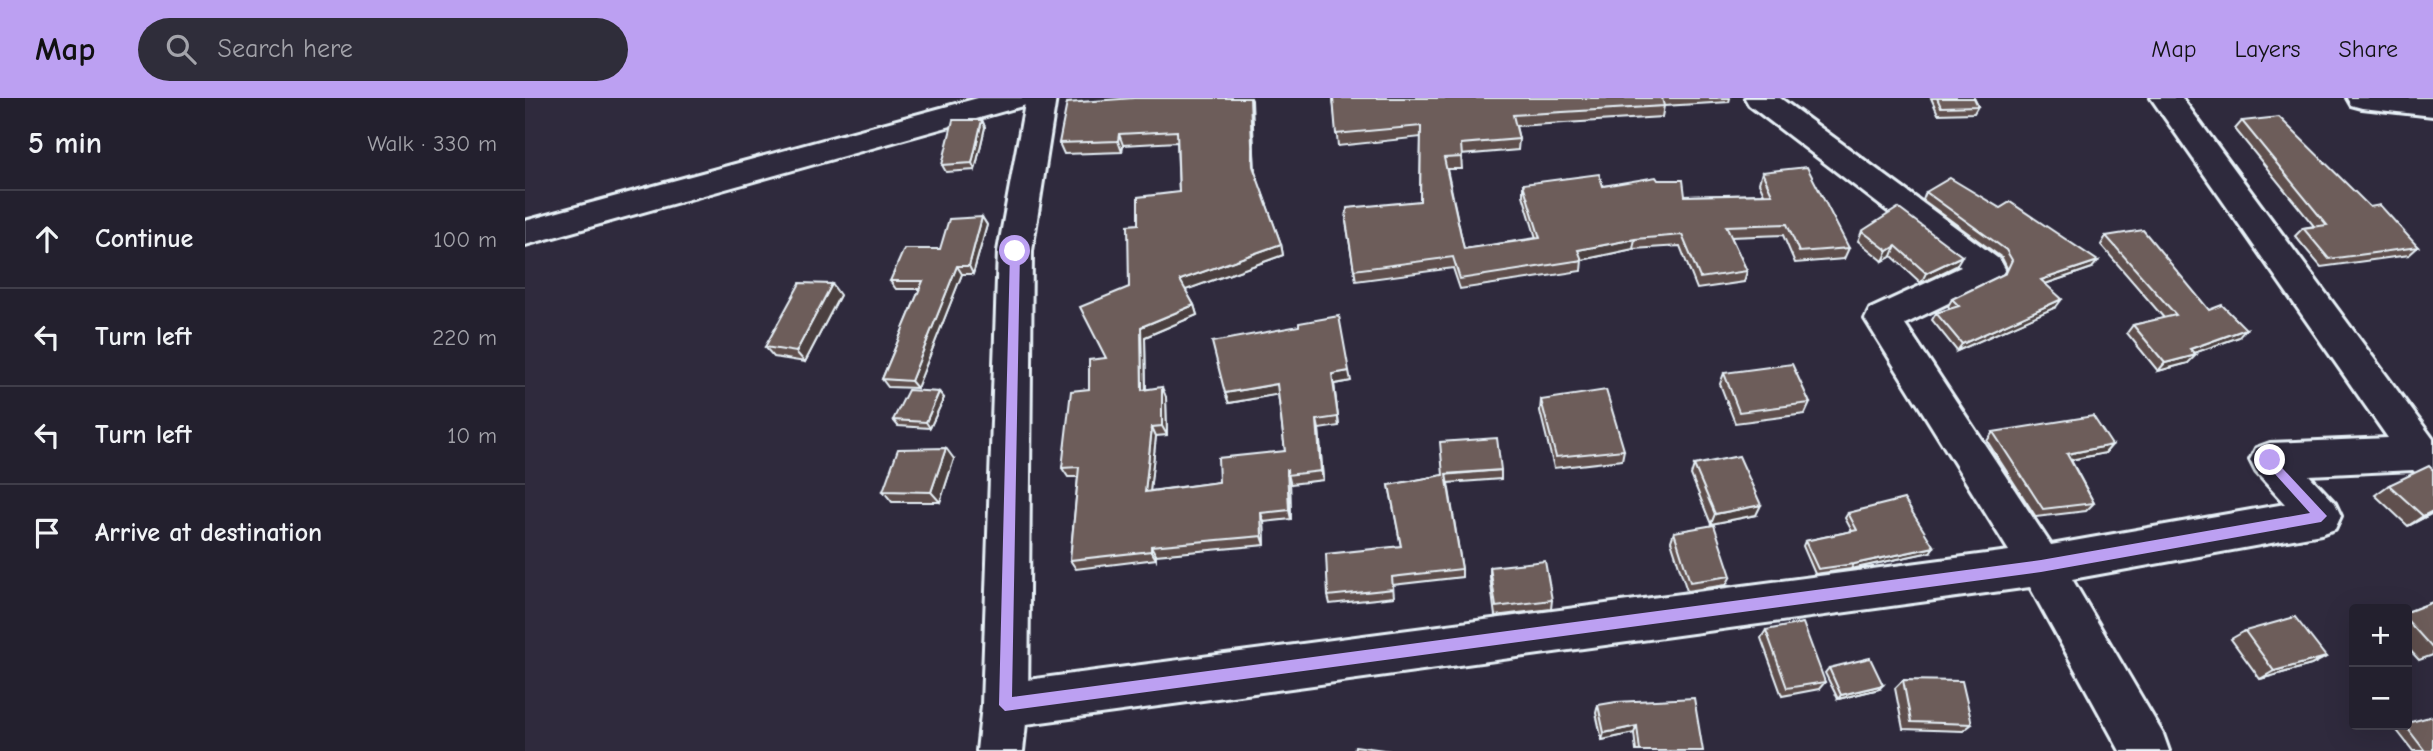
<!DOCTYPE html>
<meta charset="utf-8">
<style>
:root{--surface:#23202e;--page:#2f2d3a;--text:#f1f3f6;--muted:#a3a3aa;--line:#403e4a;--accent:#bca0f2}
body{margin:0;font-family:"Comic Neue",sans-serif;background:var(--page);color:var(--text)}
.controls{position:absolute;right:21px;bottom:21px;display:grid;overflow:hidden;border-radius:7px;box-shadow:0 7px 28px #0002}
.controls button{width:63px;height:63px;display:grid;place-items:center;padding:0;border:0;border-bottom:2px solid var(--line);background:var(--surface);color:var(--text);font:35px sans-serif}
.stop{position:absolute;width:21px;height:21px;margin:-16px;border:5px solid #bca0f2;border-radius:50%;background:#fff}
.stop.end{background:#bca0f2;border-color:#fff;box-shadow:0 2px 7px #0008}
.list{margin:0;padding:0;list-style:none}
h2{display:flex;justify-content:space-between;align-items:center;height:91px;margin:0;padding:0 28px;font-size:30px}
h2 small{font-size:23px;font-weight:400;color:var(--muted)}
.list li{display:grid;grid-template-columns:46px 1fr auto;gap:21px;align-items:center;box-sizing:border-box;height:98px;padding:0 28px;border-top:2px solid var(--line)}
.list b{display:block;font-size:26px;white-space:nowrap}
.list em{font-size:23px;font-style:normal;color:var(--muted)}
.icon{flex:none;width:38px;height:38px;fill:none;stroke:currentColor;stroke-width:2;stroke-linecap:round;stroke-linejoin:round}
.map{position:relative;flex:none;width:1908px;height:653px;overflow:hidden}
header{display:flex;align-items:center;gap:42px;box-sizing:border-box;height:98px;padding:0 35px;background:var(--accent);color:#111}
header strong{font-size:33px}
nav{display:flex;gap:38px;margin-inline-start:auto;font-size:24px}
.search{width:490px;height:63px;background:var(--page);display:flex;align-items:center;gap:18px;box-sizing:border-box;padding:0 24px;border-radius:38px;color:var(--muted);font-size:26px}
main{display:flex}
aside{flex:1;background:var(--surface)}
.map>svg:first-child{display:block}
</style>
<header>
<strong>Map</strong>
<div class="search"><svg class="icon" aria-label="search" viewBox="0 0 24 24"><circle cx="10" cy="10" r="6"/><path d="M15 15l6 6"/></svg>Search here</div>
<nav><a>Map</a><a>Layers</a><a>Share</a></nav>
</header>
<main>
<aside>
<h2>5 min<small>Walk · 330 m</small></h2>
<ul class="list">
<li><svg class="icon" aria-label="ahead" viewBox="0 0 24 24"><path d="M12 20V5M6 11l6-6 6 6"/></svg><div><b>Continue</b></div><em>100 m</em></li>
<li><svg class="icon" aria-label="left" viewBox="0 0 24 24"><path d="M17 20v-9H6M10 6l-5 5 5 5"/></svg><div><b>Turn left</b></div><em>220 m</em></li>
<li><svg class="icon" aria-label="left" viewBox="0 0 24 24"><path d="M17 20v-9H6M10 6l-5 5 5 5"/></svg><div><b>Turn left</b></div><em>10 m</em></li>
<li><svg class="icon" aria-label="arrive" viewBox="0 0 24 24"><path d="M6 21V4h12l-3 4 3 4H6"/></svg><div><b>Arrive at destination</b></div></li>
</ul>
</aside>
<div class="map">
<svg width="1908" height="653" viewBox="0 0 1908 653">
<rect width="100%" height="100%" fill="#2f2a3d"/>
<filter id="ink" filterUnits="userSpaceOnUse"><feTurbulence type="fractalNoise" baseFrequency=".0143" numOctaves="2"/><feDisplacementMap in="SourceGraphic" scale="14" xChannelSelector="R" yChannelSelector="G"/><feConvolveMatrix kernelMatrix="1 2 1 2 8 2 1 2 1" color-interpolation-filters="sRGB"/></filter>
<g filter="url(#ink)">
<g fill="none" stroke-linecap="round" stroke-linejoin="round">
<defs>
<g id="street">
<polygon points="453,0 505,0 501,7 0,147 0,123"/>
<polygon points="1220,0 1255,0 1475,162 1480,171 1475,180 1380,226 1526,447 1760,406 1731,374 1725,362 1731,350 1745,345 1863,340 1626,0 1657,0 1908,341 1908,383 1894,378 1888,372 1784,377 1810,405 1816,418 1810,431 1796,436 1547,481 1638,636 1644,653 1595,653 1505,489 480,629 464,623 457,607 464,591 480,585 1484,453 1340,221 1345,211 1436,169 1224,7"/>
<polygon points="1822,0 1908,0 1908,18 1837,10 1826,7"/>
</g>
<polygon id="secondary" points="501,0 531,0 507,153 503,607 498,653 452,653 457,607 473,153"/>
</defs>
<!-- street casing -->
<use href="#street" stroke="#e8f1f8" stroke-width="6"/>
<!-- secondary casing -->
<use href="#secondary" stroke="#e8f1f8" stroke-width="6"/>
<!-- street -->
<use href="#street" fill="#2f2a3d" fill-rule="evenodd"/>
<!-- secondary -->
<use href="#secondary" fill="#2f2a3d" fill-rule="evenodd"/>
</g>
<!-- wall -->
<g fill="#5e504d" stroke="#e8f1f8" stroke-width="2">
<polygon points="609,0 726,0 730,75 756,146 758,157 660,192 669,207 672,217 620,239 621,291 641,299 642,337 631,338 625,393 694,384 760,353 753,296 704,305 700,295 826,283 809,286 814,328 794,331 798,382 765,386 765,384 766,421 739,424 740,447 631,457 631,461 551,471 545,462 553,379 543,379 537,370 564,291 581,260 604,189 613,126 654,94 652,44 598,47 597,54 539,56 534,45"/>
<polygon points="808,0 1205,0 1204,4 1139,8 1137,19 991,28 994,41 993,52 936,57 937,71 922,71 939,151 1011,140 998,97 998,86 1078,88 1133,82 1160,98 1239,96 1234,85 1237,74 1324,150 1319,161 1270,165 1258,137 1206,139 1222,173 1219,184 1172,191 1155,148 1108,151 1057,162 1056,173 935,191 928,170 831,183 821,123 895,103 896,39 813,48"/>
<polygon points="1406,0 1449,0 1453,8 1449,15 1413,16"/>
<polygon points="457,22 460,29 450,72 421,74 417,67"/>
<polygon points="1717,23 1845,109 1893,149 1884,157 1796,169 1770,138 1778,130 1789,128 1710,31"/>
<polygon points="1401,94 1567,170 1520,186 1531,209 1432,253 1407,222 1411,215 1425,211 1423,208 1427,201 1479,176 1482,170 1477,160 1398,102"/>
<polygon points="457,119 462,127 448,176 437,176 392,290 363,289 357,281 395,191 371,191 365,183 415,151"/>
<polygon points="1337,133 1431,168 1396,185 1367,158 1358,163 1333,143"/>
<polygon points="1581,138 1684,212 1714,239 1669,255 1663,265 1633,273 1602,235 1608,227 1639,220 1576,147"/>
<polygon points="315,197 280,264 249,259 240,249"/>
<polygon points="1199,275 1285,305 1280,316 1210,325 1195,286"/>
<polygon points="414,294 419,300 405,330 373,328 368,322"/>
<polygon points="1016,302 1099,352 1097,362 1029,370 1015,313"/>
<polygon points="1468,334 1587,347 1580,355 1546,362 1569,405 1561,413 1511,419 1462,343"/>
<polygon points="429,361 415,404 367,404 358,393"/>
<polygon points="1169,367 1231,417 1186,426 1166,377"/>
<polygon points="976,372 976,381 923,385 937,471 937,479 868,487 869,499 805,506 803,498 876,448 864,387 918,377"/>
<polygon points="1908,372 1908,415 1883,428 1850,397 1864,387"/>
<polygon points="1323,415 1405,454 1326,471 1290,476 1278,448 1280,443 1327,433 1320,420"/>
<polygon points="1149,434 1206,478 1201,487 1162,493 1146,443"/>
<polygon points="965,469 1027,502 1026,511 970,518 965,479"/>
<polygon points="1908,504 1908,557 1894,562 1882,549 1882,514"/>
<polygon points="1241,532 1300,584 1294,591 1257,598 1236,540"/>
<polygon points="1720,533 1801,559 1786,567 1735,581 1706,541"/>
<polygon points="1304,570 1354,591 1313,601 1300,575"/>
<polygon points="1378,582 1447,626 1438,633 1378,631 1370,590"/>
<polygon points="1073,607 1178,653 1111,653 1109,635 1077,642 1071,615"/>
<polygon points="1877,627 1882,627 1908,653 1888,653 1870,630"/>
</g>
<!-- shaded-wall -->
<g fill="#4c413f" stroke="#e8f1f8" stroke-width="2">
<polygon points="725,0 726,0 727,2 730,79 728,68"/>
<polygon points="457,22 460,29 450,72 447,65"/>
<polygon points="594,36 598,47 597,54 593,43"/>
<polygon points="457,119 462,127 448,176 444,168"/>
<polygon points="1110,141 1108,151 1052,163 1053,152"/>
<polygon points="756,146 758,157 658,193 655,182"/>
<polygon points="1371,148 1367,158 1358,163 1363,153"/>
<polygon points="1437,158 1431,168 1396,185 1401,175"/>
<polygon points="1573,163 1567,170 1511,189 1516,182"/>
<polygon points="432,168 437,176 392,290 386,283"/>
<polygon points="307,186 315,197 280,264 271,254"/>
<polygon points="1537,201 1531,209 1432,253 1437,246"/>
<polygon points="669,207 672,217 620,239 621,301 617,292 616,229"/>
<polygon points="1721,231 1714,239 1658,259 1665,251"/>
<polygon points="1671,257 1663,265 1633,273 1640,265"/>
<polygon points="824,273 826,283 809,286 814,328 807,276"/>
<polygon points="752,286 755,296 704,305 700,295"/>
<polygon points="637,289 641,299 642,337 637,328"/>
<polygon points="414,294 419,300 405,330 401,324"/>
<polygon points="792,322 794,331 798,382 796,373"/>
<polygon points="627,329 631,338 624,403 620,394"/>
<polygon points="1587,347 1580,355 1535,364 1542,356"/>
<polygon points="421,350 429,361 415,404 406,394"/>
<polygon points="762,371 765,384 766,421 764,412"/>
<polygon points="1236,407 1231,417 1186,426 1190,416"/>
<polygon points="1908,413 1908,415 1883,428 1898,418"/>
<polygon points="736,415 739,424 740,447 737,438"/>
<polygon points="626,448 631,457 631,461 626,453"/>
<polygon points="1409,449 1405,454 1326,471 1329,466"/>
<polygon points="1801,559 1786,567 1735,581 1749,573"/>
<polygon points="1358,587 1354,591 1313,601 1316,597"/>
<polygon points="1112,628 1109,635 1077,642 1079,635"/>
</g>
<!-- building -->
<g fill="#6d5d5a" stroke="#e8f1f8" stroke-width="2">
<polygon points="609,0 725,0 728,68 756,146 655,182 669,207 616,229 617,292 637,289 637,328 627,329 620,394 694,384 693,360 760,353 752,286 700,295 687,244 774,228 774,225 814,218 824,273 807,276 813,319 792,322 796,373 762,377 762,371 764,412 736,415 737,438 626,448 626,453 545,462 554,369 537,370 546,293 564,291 564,262 581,260 555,209 604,189 603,127 613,126 613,99 654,94 652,33 594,36 593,43 534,45 542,5"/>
<polygon points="808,0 1137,0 1139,8 988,17 994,41 936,46 937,59 919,60 939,151 1015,140 998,86 1074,76 1078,88 1131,79 1133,82 1158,82 1160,98 1247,96 1237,74 1282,69 1324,150 1274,154 1262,126 1201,128 1222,173 1175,180 1157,137 1110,141 1053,152 1057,162 935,181 928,159 829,172 821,123 822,110 895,103 896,28 811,36"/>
<polygon points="1412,0 1449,0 1453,8 1416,9"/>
<polygon points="1754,19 1845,109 1855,107 1893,149 1804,161 1778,130 1802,127 1717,23"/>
<polygon points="428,22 457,22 447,65 417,67"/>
<polygon points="1425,80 1475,110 1485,104 1573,163 1516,182 1537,201 1437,246 1411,215 1434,208 1427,201 1481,175 1487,162 1481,152 1401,94"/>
<polygon points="1373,110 1437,158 1401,175 1371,148 1363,153 1337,133"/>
<polygon points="457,119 444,168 432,168 386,283 357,281 398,183 365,183 379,151 415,151 424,121"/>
<polygon points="1618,132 1684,212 1697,207 1721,231 1665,251 1671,257 1640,265 1608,227 1651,217 1581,138"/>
<polygon points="275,185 307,186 271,254 240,249"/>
<polygon points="1267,266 1285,305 1214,314 1199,275"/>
<polygon points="383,292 414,294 401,324 368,322"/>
<polygon points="1081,292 1099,352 1031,359 1016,302"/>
<polygon points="1568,318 1587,347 1542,356 1569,405 1518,411 1468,334"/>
<polygon points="972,340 976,372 921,376 937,471 867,479 868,491 803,498 801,456 876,448 864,387 918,377 915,344"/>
<polygon points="421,350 406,394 358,393 373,351"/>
<polygon points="1214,358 1236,407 1190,416 1169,367"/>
<polygon points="1904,368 1908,372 1908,413 1898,418 1864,387"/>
<polygon points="1379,401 1409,449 1329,466 1293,471 1280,443 1332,432 1323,415"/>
<polygon points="1189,427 1206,478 1165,484 1149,434"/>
<polygon points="1020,463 1027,502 971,509 965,469"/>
<polygon points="1908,504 1908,551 1882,522 1882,514"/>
<polygon points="1770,519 1801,559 1749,573 1720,533"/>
<polygon points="1278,525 1300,584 1262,590 1241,532"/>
<polygon points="1345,560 1358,587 1316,597 1304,570"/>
<polygon points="1378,582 1437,583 1447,626 1386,624"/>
<polygon points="1169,600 1178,653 1115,653 1112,628 1079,635 1073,607 1091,604"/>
<polygon points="1908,618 1908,653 1900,653 1880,627 1882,627 1882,625"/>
<polygon points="830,648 866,653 829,653"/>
</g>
</g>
<!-- route -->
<polygon fill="#bca0f2" points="490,149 495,153 487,599 1516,462 1785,415 1741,366 1741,359 1745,357 1802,418 1796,424 1516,474 480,613 474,607 485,153"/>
</svg>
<div class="controls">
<button>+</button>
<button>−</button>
</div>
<div class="stop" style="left:490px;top:153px"></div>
<div class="stop end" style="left:1745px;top:362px"></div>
</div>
</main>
